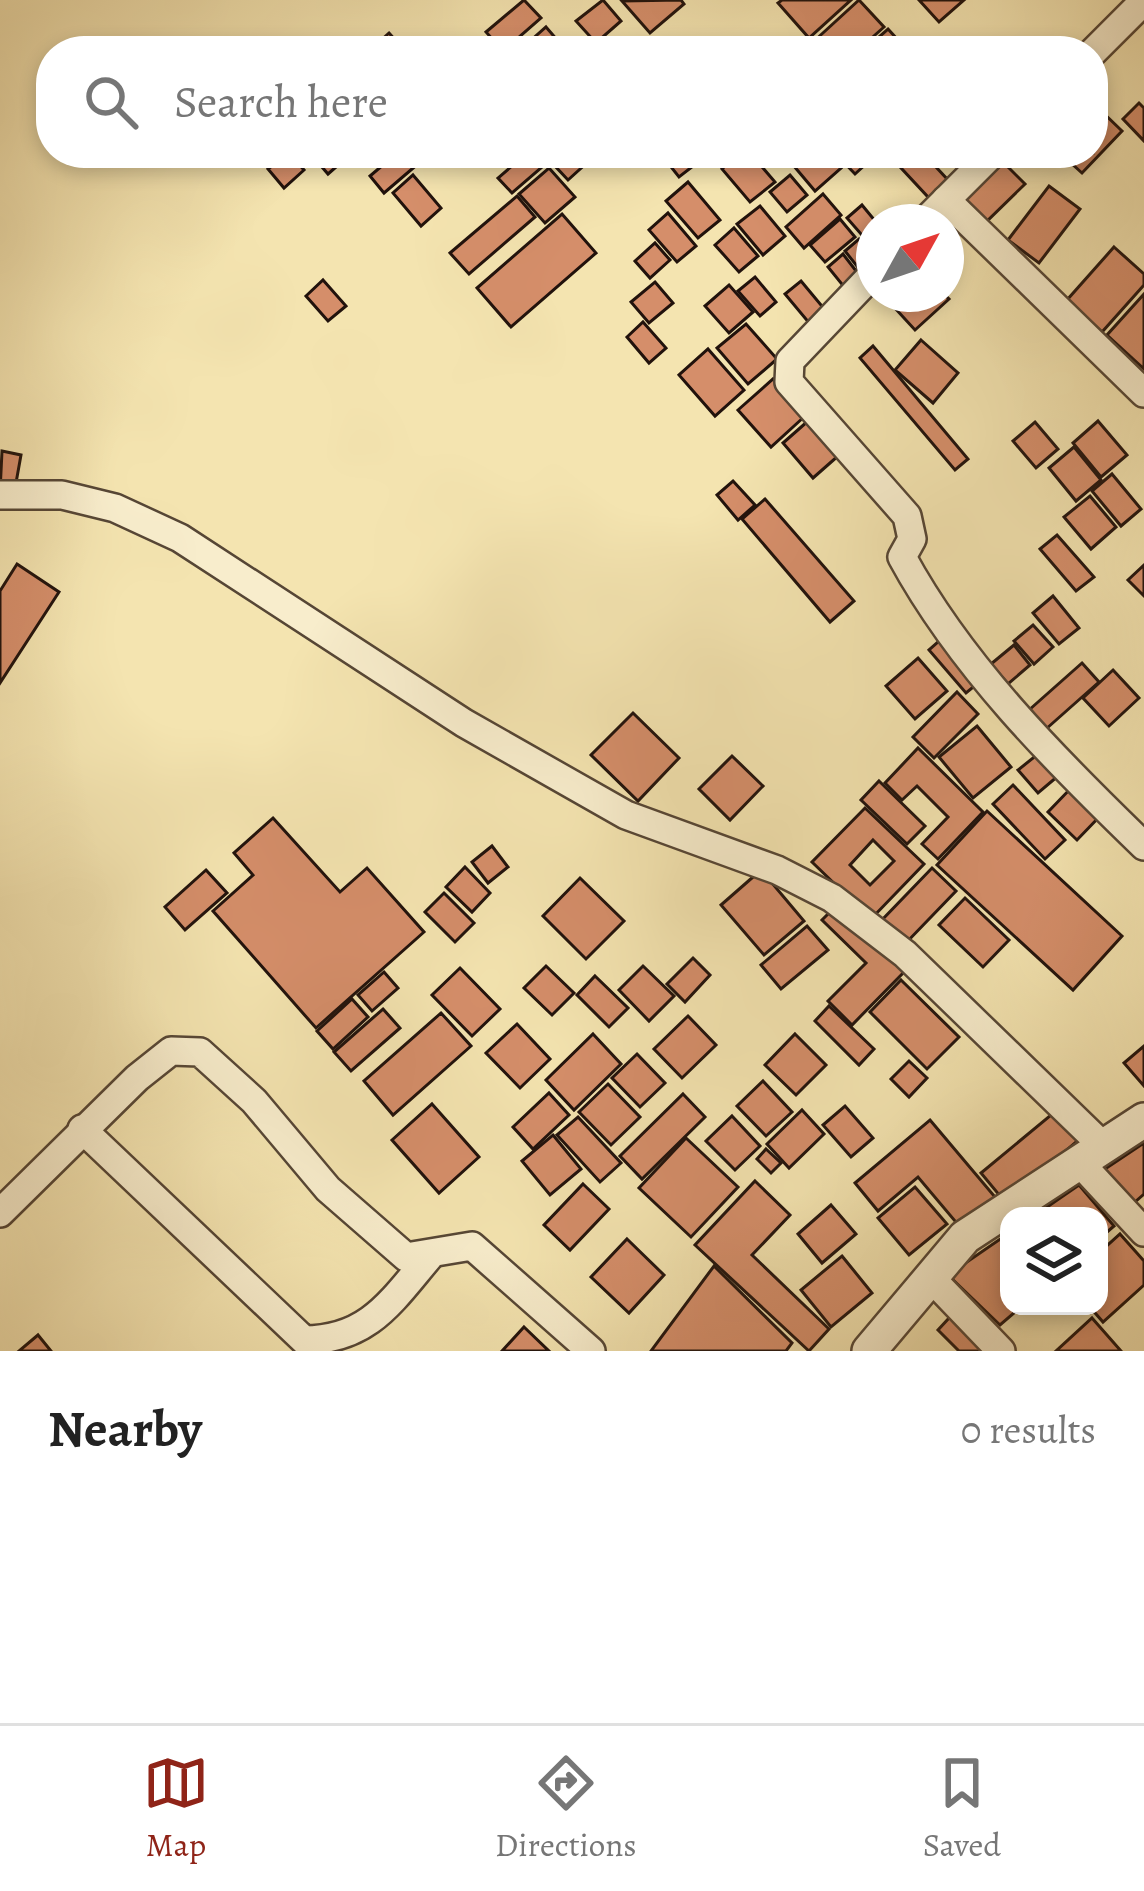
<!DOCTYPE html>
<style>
:root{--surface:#fff;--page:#f6f6f6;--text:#222;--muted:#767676;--line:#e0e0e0;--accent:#8f2418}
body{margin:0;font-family:Alegreya,serif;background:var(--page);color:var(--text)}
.controls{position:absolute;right:36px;bottom:36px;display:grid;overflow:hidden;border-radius:24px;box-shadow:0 6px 18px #0003}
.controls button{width:108px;height:108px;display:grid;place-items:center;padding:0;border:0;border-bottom:3px solid var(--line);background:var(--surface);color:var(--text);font:60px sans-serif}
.compass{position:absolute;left:856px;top:204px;width:108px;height:108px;border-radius:50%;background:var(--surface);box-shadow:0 6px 18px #0003;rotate:50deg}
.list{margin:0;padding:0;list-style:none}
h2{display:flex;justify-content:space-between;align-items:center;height:156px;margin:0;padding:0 48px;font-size:51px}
h2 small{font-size:39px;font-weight:400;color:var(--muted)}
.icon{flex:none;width:66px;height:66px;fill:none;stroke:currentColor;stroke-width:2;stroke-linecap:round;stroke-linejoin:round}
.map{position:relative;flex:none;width:1144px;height:1351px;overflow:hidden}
.search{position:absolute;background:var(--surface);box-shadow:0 6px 18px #0003;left:36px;right:36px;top:36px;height:132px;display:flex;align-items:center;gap:30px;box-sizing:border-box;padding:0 42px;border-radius:48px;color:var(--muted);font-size:45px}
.sheet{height:372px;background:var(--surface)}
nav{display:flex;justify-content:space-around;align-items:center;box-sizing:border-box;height:168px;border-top:3px solid var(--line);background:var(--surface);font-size:33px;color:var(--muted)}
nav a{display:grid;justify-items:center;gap:6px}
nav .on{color:var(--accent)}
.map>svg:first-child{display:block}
</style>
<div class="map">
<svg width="1144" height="1351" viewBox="0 0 1144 1351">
<rect width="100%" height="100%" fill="#f4e4b0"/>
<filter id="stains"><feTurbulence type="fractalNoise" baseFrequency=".00167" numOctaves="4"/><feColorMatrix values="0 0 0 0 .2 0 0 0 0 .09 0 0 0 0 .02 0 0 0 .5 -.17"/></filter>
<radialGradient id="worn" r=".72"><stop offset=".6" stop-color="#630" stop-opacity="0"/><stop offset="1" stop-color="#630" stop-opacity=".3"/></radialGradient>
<!-- building -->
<g fill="#d58e6a" stroke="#21120c" stroke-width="3" fill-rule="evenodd">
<polygon points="524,0 541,18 503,51 486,32"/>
<polygon points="603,0 621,21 596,43 576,21"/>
<polygon points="681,0 684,4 650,33 622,1"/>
<polygon points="782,0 851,0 809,38 778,3"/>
<polygon points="859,0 884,27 857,51 819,51 812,43"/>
<polygon points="919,0 964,0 939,22"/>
<polygon points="546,27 559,42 549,51 519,51"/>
<polygon points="888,29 908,51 863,51"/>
<polygon points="389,33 405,51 369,51"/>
<polygon points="1093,103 1122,131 1082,173 1060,153 1093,153"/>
<polygon points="1139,103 1144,108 1144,141 1123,119"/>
<polygon points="289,153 304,170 284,188 268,169"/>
<polygon points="310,153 352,153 328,174"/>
<polygon points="397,153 411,153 419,163 384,193 370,176"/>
<polygon points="527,153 541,168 512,193 498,178"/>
<polygon points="570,153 586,153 591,159 568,180 555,166"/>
<polygon points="660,153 710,153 679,177"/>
<polygon points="740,153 750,153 775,182 750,202 722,169"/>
<polygon points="808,153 828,153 841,168 815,191 793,165"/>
<polygon points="835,153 878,153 855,174"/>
<polygon points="923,153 948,180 929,198 889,155"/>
<polygon points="999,158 1025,184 985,223 959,196"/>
<polygon points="549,168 575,197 545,223 519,194"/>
<polygon points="413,175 441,208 421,226 393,193"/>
<polygon points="790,175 807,195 787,212 770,192"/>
<polygon points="688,182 720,220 698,238 666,201"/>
<polygon points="1049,186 1080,209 1039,263 1008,240"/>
<polygon points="823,194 841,215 804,248 786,227"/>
<polygon points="517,196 535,217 469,274 450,253"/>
<polygon points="862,205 876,222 868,242 847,218"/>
<polygon points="760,206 785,236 763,255 737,224"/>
<polygon points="668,213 696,246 677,262 649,230"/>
<polygon points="562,214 596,253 511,327 477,288"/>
<polygon points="840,219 855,237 825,262 810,245"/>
<polygon points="734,228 758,256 739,272 715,245"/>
<polygon points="859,239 874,256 874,267 864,275 845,251"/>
<polygon points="655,243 670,260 650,278 635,261"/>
<polygon points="1114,247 1144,274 1144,285 1102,332 1067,300"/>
<polygon points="843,254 860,276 845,288 828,267"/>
<polygon points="755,277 776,302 760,316 738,291"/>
<polygon points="323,280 346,306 328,321 306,296"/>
<polygon points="801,281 826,311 810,324 785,294"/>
<polygon points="655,282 673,303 649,323 631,302"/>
<polygon points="729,285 753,312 729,333 705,306"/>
<polygon points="882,294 944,294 949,299 915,330"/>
<polygon points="1144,294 1144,369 1107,335"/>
<polygon points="643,322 666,348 649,363 627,337"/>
<polygon points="746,324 777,359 748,384 717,348"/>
<polygon points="921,340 958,373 933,403 895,370"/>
<polygon points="873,346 968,459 955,470 860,358"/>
<polygon points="708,349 744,390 715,416 679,375"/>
<polygon points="773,379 805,416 771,447 738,410"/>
<polygon points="808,421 838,456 813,478 783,443"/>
<polygon points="1098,421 1127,455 1101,477 1073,443"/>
<polygon points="1035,422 1058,449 1036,468 1013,441"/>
<polygon points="1074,447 1101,480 1076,501 1049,468"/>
<polygon points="2,451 21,455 14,494 0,492"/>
<polygon points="1112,474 1141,509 1121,526 1092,491"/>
<polygon points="733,481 755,505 738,520 717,495"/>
<polygon points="1090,496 1116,527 1091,549 1064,517"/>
<polygon points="765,499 854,601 830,622 742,519"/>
<polygon points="1057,535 1094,577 1076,591 1040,549"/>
<polygon points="17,564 59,592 0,683 0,591"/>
<polygon points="1144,565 1144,596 1128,580"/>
<polygon points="1053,596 1079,628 1059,644 1033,613"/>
<polygon points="1033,625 1053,647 1034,664 1014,641"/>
<polygon points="946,635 983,679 966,693 929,650"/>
<polygon points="1014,645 1030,665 1008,684 991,664"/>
<polygon points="918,658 947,691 915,719 886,686"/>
<polygon points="1082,663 1099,682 1046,729 1029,710"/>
<polygon points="1113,670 1139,698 1109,726 1083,698"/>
<polygon points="957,692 978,714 934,758 913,737"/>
<polygon points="633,713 679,758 638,801 591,755"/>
<polygon points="977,726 1011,767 973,798 939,757"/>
<polygon points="918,748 983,812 938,859 922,844 948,817 917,786 902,800 885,783"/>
<polygon points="1038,754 1058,776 1038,793 1018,770"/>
<polygon points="732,756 763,786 730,820 699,789"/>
<polygon points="879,781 925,826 907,844 861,800"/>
<polygon points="1013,785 1065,840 1045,859 993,804"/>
<polygon points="1072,787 1101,815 1077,840 1048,812"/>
<path d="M 865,808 L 924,864 L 871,919 L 812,862 ZM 873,840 L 894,861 L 870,885 L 850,865 Z"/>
<polygon points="987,811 1122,936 1073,990 937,865"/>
<polygon points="273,818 340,892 367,868 424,932 316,1028 213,911 253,875 234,853"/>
<polygon points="492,846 508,867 488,883 472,862"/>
<polygon points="465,867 490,893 472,912 446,887"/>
<polygon points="932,868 956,891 904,945 880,922"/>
<polygon points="206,870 227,893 185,930 165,907"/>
<polygon points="761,870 804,921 764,955 721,905"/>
<polygon points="580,878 624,921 586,959 543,916"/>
<polygon points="444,893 474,923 455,942 425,912"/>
<polygon points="965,898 1009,940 983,967 939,925"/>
<polygon points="840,902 907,969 852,1025 828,1001 866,963 822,920"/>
<polygon points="807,926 828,950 781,989 761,965"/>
<polygon points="693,958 710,975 685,1002 667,984"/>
<polygon points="546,966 574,993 552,1015 524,988"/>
<polygon points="643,966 674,996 649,1021 619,990"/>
<polygon points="460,968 500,1009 472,1036 432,995"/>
<polygon points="384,972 398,988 372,1011 358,995"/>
<polygon points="595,976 628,1008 609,1027 577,995"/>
<polygon points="901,980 959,1037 927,1069 870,1012"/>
<polygon points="352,999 368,1017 333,1049 317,1031"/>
<polygon points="829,1006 874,1049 859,1065 815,1021"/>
<polygon points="383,1009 400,1028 351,1071 334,1052"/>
<polygon points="441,1013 471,1046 393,1115 364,1081"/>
<polygon points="688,1016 716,1045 682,1078 654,1049"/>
<polygon points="517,1024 550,1059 520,1088 486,1053"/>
<polygon points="593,1034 621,1064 574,1110 546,1080"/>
<polygon points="795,1034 826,1065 796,1095 765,1065"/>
<polygon points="1144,1046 1144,1086 1124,1063"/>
<polygon points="637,1054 665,1083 640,1107 612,1078"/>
<polygon points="909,1061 927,1078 909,1097 891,1079"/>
<polygon points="763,1081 792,1112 766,1136 737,1106"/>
<polygon points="608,1084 640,1117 611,1145 579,1112"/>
<polygon points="549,1093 569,1115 533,1149 513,1127"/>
<polygon points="683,1094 705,1117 642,1179 620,1156"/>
<polygon points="432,1104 479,1157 439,1193 392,1140"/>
<polygon points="845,1106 873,1138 851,1157 823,1125"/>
<polygon points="802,1110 824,1134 789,1168 767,1144"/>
<polygon points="1057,1110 1081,1138 1005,1202 981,1173"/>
<polygon points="732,1116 760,1146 735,1170 706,1141"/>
<polygon points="578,1117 621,1163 600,1182 557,1135"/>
<polygon points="930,1120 995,1197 960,1227 918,1177 878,1211 855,1183"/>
<polygon points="553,1135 581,1169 550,1195 522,1161"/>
<polygon points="686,1138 738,1187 691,1237 639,1188"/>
<polygon points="1144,1143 1144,1194 1127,1209 1096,1175"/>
<polygon points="766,1149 781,1163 771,1173 757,1159"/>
<polygon points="755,1181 790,1215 752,1255 829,1329 809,1351 695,1245"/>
<polygon points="583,1184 609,1209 570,1250 544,1225"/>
<polygon points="1079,1185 1114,1226 1099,1239 1099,1216 1034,1216"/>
<polygon points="915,1187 947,1224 909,1255 878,1218"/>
<polygon points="831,1205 856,1234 822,1263 798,1234"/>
<polygon points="1009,1233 1009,1306 1022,1306 1000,1325 948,1275"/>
<polygon points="1120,1234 1144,1261 1144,1285 1103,1322 1089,1306 1099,1306 1099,1253"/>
<polygon points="627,1239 664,1275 629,1313 591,1277"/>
<polygon points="842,1256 872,1293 831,1327 801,1290"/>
<polygon points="714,1266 792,1343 786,1351 651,1351"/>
<polygon points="950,1317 983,1351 959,1351 938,1330"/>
<polygon points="1092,1318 1121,1351 1056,1351"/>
<polygon points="524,1327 549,1351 502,1351"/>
<polygon points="38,1335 51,1351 19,1351"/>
</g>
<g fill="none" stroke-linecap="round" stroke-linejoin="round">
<defs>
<g id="minor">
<polyline points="1093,52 1144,1"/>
<polyline points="946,200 1144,393"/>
<polyline points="924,222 993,153"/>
<path d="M 874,273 L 790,361 L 789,382 L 907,516 L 912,539 L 902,557 C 961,666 1055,760 1144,846"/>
<polyline points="0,495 62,495 115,508 180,538 464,723 626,815 777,870 832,898 905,954 1104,1147"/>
<path d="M 82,1129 L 304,1340 C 368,1340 391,1302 429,1257"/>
<polyline points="1080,1163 1144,1232"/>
<polyline points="0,1213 137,1078 171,1051 200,1052 254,1101 328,1189 406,1257 472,1246 591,1351"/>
<polyline points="929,1276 1001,1351"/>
</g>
<polyline id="tertiary" points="869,1351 965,1237 1144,1120"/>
</defs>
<!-- minor casing -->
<use href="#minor" stroke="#564635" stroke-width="32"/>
<!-- tertiary casing -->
<use href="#tertiary" stroke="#564635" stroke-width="38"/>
<!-- minor -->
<use href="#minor" stroke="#f8edcc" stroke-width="27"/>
<!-- tertiary -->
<use href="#tertiary" stroke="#f8edcc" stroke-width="33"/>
</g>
<rect width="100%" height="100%" filter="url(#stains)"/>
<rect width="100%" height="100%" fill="url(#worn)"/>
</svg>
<div class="controls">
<button><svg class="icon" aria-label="layers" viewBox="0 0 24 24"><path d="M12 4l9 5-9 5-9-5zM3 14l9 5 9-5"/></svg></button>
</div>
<svg class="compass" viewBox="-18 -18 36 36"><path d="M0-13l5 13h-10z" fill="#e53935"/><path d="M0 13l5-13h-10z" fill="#767676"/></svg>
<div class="search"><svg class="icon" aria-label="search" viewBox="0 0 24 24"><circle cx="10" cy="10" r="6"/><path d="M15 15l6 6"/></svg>Search here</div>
</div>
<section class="sheet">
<h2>Nearby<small>0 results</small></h2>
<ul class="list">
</ul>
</section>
<nav>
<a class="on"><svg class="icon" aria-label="map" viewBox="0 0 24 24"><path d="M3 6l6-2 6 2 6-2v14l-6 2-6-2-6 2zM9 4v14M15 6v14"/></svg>Map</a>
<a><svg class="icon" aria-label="directions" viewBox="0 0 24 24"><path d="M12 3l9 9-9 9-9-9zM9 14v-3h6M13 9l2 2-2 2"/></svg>Directions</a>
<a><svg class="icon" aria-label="saved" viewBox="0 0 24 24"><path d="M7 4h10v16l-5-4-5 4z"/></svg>Saved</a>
</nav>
